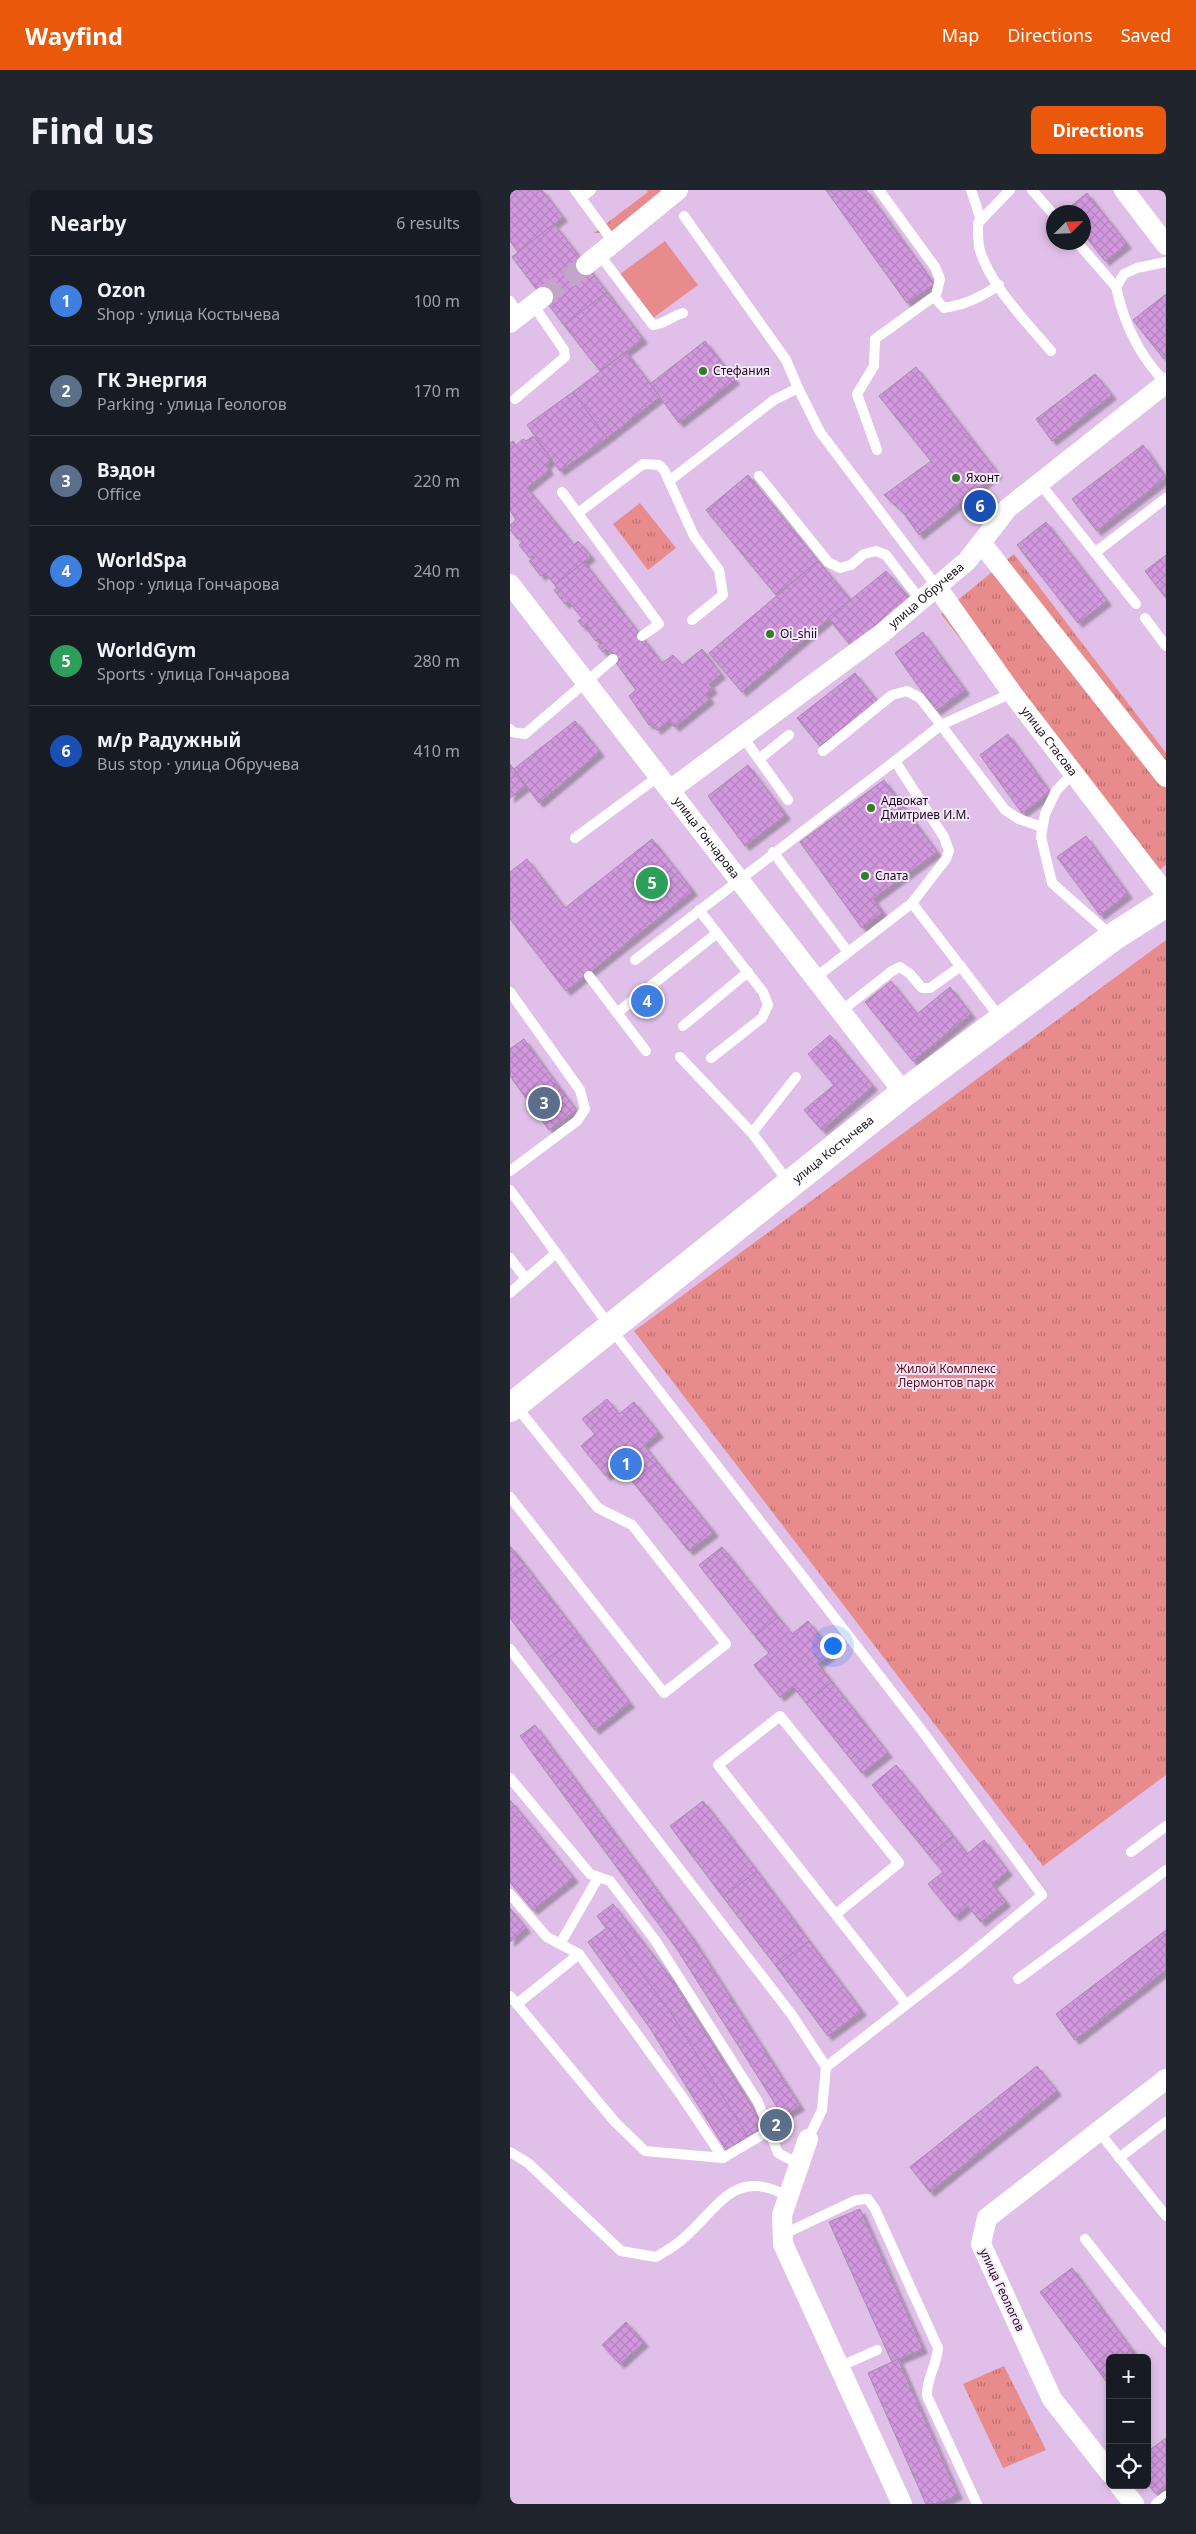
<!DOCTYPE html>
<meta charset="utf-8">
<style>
:root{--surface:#171b24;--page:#20242c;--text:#f1f3f6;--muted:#9ea1a6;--line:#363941;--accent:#ea580c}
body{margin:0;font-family:"Noto Sans",sans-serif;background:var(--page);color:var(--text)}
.controls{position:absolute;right:15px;bottom:15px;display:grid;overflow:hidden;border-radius:8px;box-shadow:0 2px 8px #0003}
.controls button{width:45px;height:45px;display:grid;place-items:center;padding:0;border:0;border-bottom:1px solid var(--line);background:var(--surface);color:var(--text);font:25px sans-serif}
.compass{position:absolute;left:536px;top:15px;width:45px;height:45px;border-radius:50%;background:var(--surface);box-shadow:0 2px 8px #0003;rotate:66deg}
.you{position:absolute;left:322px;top:1455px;width:18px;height:18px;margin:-12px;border:4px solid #fff;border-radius:50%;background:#1a73e8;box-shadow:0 0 0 8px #1a73e833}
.badge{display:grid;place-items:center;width:32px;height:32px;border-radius:50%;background:var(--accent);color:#fff;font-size:16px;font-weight:700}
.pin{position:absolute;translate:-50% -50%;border:2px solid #fff;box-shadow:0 1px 5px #0006}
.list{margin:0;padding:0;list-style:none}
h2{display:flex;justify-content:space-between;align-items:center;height:65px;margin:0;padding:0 20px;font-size:21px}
h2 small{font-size:16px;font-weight:400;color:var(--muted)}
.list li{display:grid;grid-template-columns:32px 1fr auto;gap:15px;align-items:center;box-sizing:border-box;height:90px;padding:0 20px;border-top:1px solid var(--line)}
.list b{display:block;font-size:19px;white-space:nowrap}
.list p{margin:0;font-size:16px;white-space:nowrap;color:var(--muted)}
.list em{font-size:16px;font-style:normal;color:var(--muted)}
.icon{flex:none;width:28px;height:28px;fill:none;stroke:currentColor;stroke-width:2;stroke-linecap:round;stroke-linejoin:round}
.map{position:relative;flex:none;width:656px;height:2314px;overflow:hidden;border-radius:8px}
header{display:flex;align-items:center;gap:30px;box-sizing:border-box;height:70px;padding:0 25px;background:var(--accent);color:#fff}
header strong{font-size:24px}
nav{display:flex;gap:28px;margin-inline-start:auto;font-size:18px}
.intro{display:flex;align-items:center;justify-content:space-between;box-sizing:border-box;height:120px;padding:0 30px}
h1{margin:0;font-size:35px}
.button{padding:12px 22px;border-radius:8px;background:var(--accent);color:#fff;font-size:18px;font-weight:700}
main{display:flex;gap:30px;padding:0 30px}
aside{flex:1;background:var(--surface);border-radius:8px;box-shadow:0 2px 8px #0003}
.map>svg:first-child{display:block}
</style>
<header>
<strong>Wayfind</strong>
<nav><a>Map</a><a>Directions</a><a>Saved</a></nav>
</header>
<div class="intro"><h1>Find us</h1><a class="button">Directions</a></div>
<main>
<aside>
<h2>Nearby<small>6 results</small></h2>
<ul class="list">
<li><span class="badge" style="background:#3f7fe0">1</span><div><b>Ozon</b><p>Shop · улица Костычева</p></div><em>100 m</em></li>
<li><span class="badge" style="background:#5c6f8a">2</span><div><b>ГК Энергия</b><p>Parking · улица Геологов</p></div><em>170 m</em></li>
<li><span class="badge" style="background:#5c6f8a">3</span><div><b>Вэдон</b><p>Office</p></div><em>220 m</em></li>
<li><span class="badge" style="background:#3f7fe0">4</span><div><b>WorldSpa</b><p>Shop · улица Гончарова</p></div><em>240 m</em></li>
<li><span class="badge" style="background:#2e9e5b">5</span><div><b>WorldGym</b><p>Sports · улица Гончарова</p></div><em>280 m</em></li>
<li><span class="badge" style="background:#1a4fb4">6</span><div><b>м/р Радужный</b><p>Bus stop · улица Обручева</p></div><em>410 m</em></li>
</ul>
</aside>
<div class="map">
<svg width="656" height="2314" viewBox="0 0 656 2314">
<defs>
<pattern id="grass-tufts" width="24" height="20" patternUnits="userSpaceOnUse" patternTransform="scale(1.25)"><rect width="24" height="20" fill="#e88b8c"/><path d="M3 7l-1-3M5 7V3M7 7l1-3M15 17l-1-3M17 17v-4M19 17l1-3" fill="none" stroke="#bb7072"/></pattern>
<pattern id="building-cross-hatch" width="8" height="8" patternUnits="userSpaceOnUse" patternTransform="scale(1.25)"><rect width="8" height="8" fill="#d299df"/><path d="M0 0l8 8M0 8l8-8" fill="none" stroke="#b482bf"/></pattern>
<filter id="shadow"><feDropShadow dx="4.5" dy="4.5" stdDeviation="1" flood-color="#0004"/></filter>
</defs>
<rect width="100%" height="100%" fill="#e0c0e8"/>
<!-- grass -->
<g fill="url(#grass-tufts)">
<polygon points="137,0 150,0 151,4 99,43 84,43 138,2"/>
<polygon points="130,313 166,358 138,380 103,334"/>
<polygon points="504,364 656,563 656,675 639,688 431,424"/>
<polygon points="656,750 656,1585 533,1676 124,1141"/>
<polygon points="494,2176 536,2260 493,2278 453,2194"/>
</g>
<!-- pitch -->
<polygon fill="#e88b8c" points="155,51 188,95 143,128 110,84"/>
<!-- building -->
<g fill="url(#building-cross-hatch)" stroke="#a889af" filter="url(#shadow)">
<polygon points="0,0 32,0 53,27 8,62 0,51"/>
<polygon points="316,0 356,0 424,94 397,113"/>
<polygon points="577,3 617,54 595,71 574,44 574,22 555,21"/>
<polygon points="44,34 97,102 54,135 2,67"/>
<polygon points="97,102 133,149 90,181 54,135"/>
<polygon points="656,104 656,168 654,169 623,130"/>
<polygon points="195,151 225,190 169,233 140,194"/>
<polygon points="116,162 150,207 97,248 63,202"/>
<polygon points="406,177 488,283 409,345 393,322 374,305 421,271 369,206"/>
<polygon points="585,184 602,205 542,251 526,229"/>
<polygon points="63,202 97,248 50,281 17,235"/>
<polygon points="23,246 42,270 36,275 39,280 17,298 64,355 68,351 81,366 45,395 35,383 31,386 19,371 24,368 22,366 20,368 9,355 13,352 10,348 8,349 0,340 2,338 0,335 6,330 0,320 0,253 3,251 6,255 13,249 16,251"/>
<polygon points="633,255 656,288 587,341 562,309"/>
<polygon points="238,285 308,371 266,405 196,320"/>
<polygon points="536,332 597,411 568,433 507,355"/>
<polygon points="656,365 656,408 635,381"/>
<polygon points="308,371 341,410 232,502 199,463"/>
<polygon points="74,372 152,473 163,465 172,475 192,459 211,484 199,494 203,499 196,504 200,509 165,537 159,530 147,540 141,533 139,535 119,506 126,500 96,459 93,462 88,456 92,453 88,449 86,451 78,441 81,439 77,434 73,437 68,431 72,428 58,411 55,414 44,400 47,398 45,395"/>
<polygon points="376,381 400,409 342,457 318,428"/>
<polygon points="413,442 455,500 426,521 385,463"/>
<polygon points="345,483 367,511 310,556 287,528"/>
<polygon points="65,531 90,562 29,613 4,579"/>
<polygon points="498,544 540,602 512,623 470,565"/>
<polygon points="0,574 16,596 0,608"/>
<polygon points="238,575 276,625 235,656 198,606"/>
<polygon points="374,590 427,662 363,709 373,722 352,738 290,652"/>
<polygon points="576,646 618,704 590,725 547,667"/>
<polygon points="142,649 183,701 56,801 0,729 0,682 17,669 55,718"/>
<polygon points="381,791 407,824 440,797 461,824 403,871 355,812"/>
<polygon points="320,845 363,896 312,940 294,920 324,895 298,864"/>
<polygon points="14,849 66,920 39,940 0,886 0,859"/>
<polygon points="97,1209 109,1224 124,1212 149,1243 134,1255 147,1272 122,1291 110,1276 96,1286 71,1256 85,1244 72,1229"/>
<polygon points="147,1272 204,1342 179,1361 122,1291"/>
<polygon points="0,1356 15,1375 0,1386"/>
<polygon points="212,1357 268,1427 245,1446 189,1375"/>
<polygon points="15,1375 69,1445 33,1472 0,1428 0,1386"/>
<polygon points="268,1427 282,1444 298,1431 323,1463 308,1474 322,1492 296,1513 283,1496 270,1507 244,1475 259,1463 245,1446"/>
<polygon points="69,1445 120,1513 85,1540 33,1472"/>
<polygon points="322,1492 378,1563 352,1583 296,1513"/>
<polygon points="25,1535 183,1749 290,1916 273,1926 167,1759 10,1546"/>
<polygon points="386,1575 443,1646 419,1665 362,1595"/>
<polygon points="0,1610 64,1688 23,1720 0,1692"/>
<polygon points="193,1611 247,1681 213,1707 160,1636"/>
<polygon points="443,1646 457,1664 474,1650 498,1681 482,1694 496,1712 471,1732 458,1716 445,1727 418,1694 433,1682 419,1665"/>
<polygon points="247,1681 299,1751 266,1776 213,1707"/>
<polygon points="103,1714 160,1787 254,1936 235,1948 143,1799 87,1726"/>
<polygon points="0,1718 16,1738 0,1752"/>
<polygon points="98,1737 161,1823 238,1947 216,1960 140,1838 78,1752"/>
<polygon points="656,1740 656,1780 565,1850 546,1824"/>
<polygon points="299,1751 352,1821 318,1846 266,1776"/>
<polygon points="527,1876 547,1901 420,2002 400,1977"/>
<polygon points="350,2019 413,2159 382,2172 319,2032"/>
<polygon points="562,2078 628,2168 600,2168 599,2195 530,2102"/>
<polygon points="116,2132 134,2152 110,2174 92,2155"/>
<polygon points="388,2169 448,2305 427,2314 416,2314 358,2183"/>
<polygon points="656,2248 656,2296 646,2304 637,2293 637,2262"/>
</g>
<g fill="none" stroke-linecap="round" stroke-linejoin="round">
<!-- street-tunnel -->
<polyline stroke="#c2a5c9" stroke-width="20" stroke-dasharray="20 10" stroke-linecap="butt" points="33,107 76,75"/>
<!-- lane -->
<g stroke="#fff" stroke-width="10">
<polyline points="65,0 104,53"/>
<polyline points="461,0 471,30"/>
<path d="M 500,0 L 468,33 C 468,41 468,49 469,57 C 478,93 517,133 541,161"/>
<polyline points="522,0 544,25"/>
<polyline points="71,8 81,0"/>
<polyline points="567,52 606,97"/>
<path d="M 89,64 L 143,135 C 155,134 162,126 173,123"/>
<path d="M 656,72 L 627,78 L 614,84 L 606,97 C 614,134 629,166 656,193"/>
<path d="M 424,107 L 434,118 C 455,115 472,107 489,95"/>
<polyline points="0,111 10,126"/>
<polyline points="288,198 310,242 427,397"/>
<polyline points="5,209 55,167 54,160 24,116"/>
<polyline points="367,260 347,204 364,176 365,149 426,105 430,89 425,77 369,0"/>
<polyline points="249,286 318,372 330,378 341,375 354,364 366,361 376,365 411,411"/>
<polyline points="159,291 264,210 288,198 276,170 174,26"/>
<polyline points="528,291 626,414"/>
<polyline points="52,302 149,434 132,446"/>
<polyline points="68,323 133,274 149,275 154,280 184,346 209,380 213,405 182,430"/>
<polyline points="586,362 656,308"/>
<polyline points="635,428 656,456"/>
<polyline points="502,503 431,535 495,620 509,629 532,637"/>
<polyline points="0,539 2,542 15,544 103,469"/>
<polyline points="233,547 278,610"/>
<polyline points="313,561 382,505 397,501 410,508 431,535 385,571"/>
<polyline points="249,569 279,545"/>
<polyline points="563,583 546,601 535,624 531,647 542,693 602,746"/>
<polyline points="65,648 149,586"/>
<polyline points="263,662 338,762"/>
<polyline points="402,713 491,829"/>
<polyline points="189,720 253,802 258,815 252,828 201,868"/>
<polyline points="125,770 385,571 434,647 439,661 436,669 402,713 305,788"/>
<polyline points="79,786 136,861"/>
<polyline points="0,802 70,900 75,919 67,931 0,981"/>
<polyline points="330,822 382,781 390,777 400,784 412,798 420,798 451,776"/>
<polyline points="107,823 207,743"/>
<polyline points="173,836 238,782"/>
<polyline points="170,867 242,943"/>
<polyline points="279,993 242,943 286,887"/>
<polyline points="0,1000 109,1149 413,1542 532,1705 451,1772 316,1877"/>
<polyline points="0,1068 16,1089"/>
<polyline points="0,1103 46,1063"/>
<polyline points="0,1307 154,1503 216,1454 122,1335 88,1318 6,1216"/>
<polyline points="0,1459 282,1825 316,1877 312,1920 298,1949"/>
<polyline points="0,1588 80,1684 100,1691 145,1750 248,1912 268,1963 289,1974"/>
<polyline points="621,1662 656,1636"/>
<polyline points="0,1704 37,1747 69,1764 7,1814 0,1806"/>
<polyline points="326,1724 389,1673 270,1526 208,1575 396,1814"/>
<polyline points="50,1754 88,1688"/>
<polyline points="69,1764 171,1905 213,1968 260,1940"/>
<polyline points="508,1789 656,1680"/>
<polyline points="7,1814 105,1932 135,1961 213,1968"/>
<polyline points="589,1942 656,2026"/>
<path d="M 0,1962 L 18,1973 L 111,2061 L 146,2067 C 156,2061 167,2055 175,2047 C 209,2017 225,1977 277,2006"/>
<polyline points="609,1968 656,1932"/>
<path d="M 272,2045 L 346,2010 L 358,2009 L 365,2019 L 428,2158 C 427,2175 416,2189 417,2206 L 467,2314"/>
<polyline points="575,2049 656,2152"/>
<polyline points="329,2177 367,2160"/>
<polyline points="646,2314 656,2306"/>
</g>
<!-- street -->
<g stroke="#fff" stroke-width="20">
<polyline points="614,0 656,55"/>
<polyline points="76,75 168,0"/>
<polyline points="0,133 33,107"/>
<polyline points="472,354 656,587"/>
<path id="s1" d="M 0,394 L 394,903"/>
<path id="s2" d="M 427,397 L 502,503 L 656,704"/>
<path id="s3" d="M 160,600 L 371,444 L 457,371 L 498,318 L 656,193"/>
<polyline points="298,1949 272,2025 273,2054 392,2314"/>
<polyline points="600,2283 542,2209 471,2054 477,2028 656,1889"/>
<polyline points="609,2295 624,2314"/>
</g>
<!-- secondary -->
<path stroke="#fff" stroke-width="28" id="s4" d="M 0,1218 L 394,903 L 603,747 L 656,713"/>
</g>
<!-- markers -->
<g fill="#367e24" stroke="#f8e7fb" stroke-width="2">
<circle cx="193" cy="181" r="5"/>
<circle cx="446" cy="288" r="5"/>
<circle cx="260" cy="444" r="5"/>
<circle cx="361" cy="618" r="5"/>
<circle cx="355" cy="686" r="5"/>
</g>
<g text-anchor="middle" stroke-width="4" stroke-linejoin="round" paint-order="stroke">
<!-- poi labels -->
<g font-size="12" fill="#160b19" stroke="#f8e7fb" text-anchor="start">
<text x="203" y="185">Стефания</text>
<text x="456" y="292">Яхонт</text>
<text x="270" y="448">Oi_shii</text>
<text x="371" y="615">Адвокат<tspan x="371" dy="14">Дмитриев И.М.</tspan></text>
<text x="365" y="690">Слата</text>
</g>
<!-- street labels -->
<g font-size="12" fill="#160b19" stroke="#f8e7fb">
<text dy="4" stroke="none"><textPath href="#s3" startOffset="322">улица Обручева</textPath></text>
<text dy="4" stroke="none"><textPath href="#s2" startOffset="191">улица Стасова</textPath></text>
<text dy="4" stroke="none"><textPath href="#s1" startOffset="321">улица Гончарова</textPath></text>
<text dy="4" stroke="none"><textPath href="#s4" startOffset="414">улица Костычева</textPath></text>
<text transform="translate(492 2100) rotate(65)" y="4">улица Геологов</text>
</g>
<!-- park labels -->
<g font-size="12" fill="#620e19" stroke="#f8e7fb">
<text x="436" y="1183">Жилой Комплекс<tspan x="436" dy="14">Лермонтов парк</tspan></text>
</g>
</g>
</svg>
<div class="controls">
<button>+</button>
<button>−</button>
<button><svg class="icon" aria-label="locate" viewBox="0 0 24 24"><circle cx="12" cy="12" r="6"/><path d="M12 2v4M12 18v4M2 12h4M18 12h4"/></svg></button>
</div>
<svg class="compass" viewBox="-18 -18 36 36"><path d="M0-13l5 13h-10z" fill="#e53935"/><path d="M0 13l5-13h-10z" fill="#9ea1a6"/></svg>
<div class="you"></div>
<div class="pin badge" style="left:116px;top:1274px;background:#3f7fe0">1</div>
<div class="pin badge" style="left:266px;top:1935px;background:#5c6f8a">2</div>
<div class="pin badge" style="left:34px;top:913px;background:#5c6f8a">3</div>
<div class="pin badge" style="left:137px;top:811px;background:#3f7fe0">4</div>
<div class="pin badge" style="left:142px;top:693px;background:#2e9e5b">5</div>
<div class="pin badge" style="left:470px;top:316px;background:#1a4fb4">6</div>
</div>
</main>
